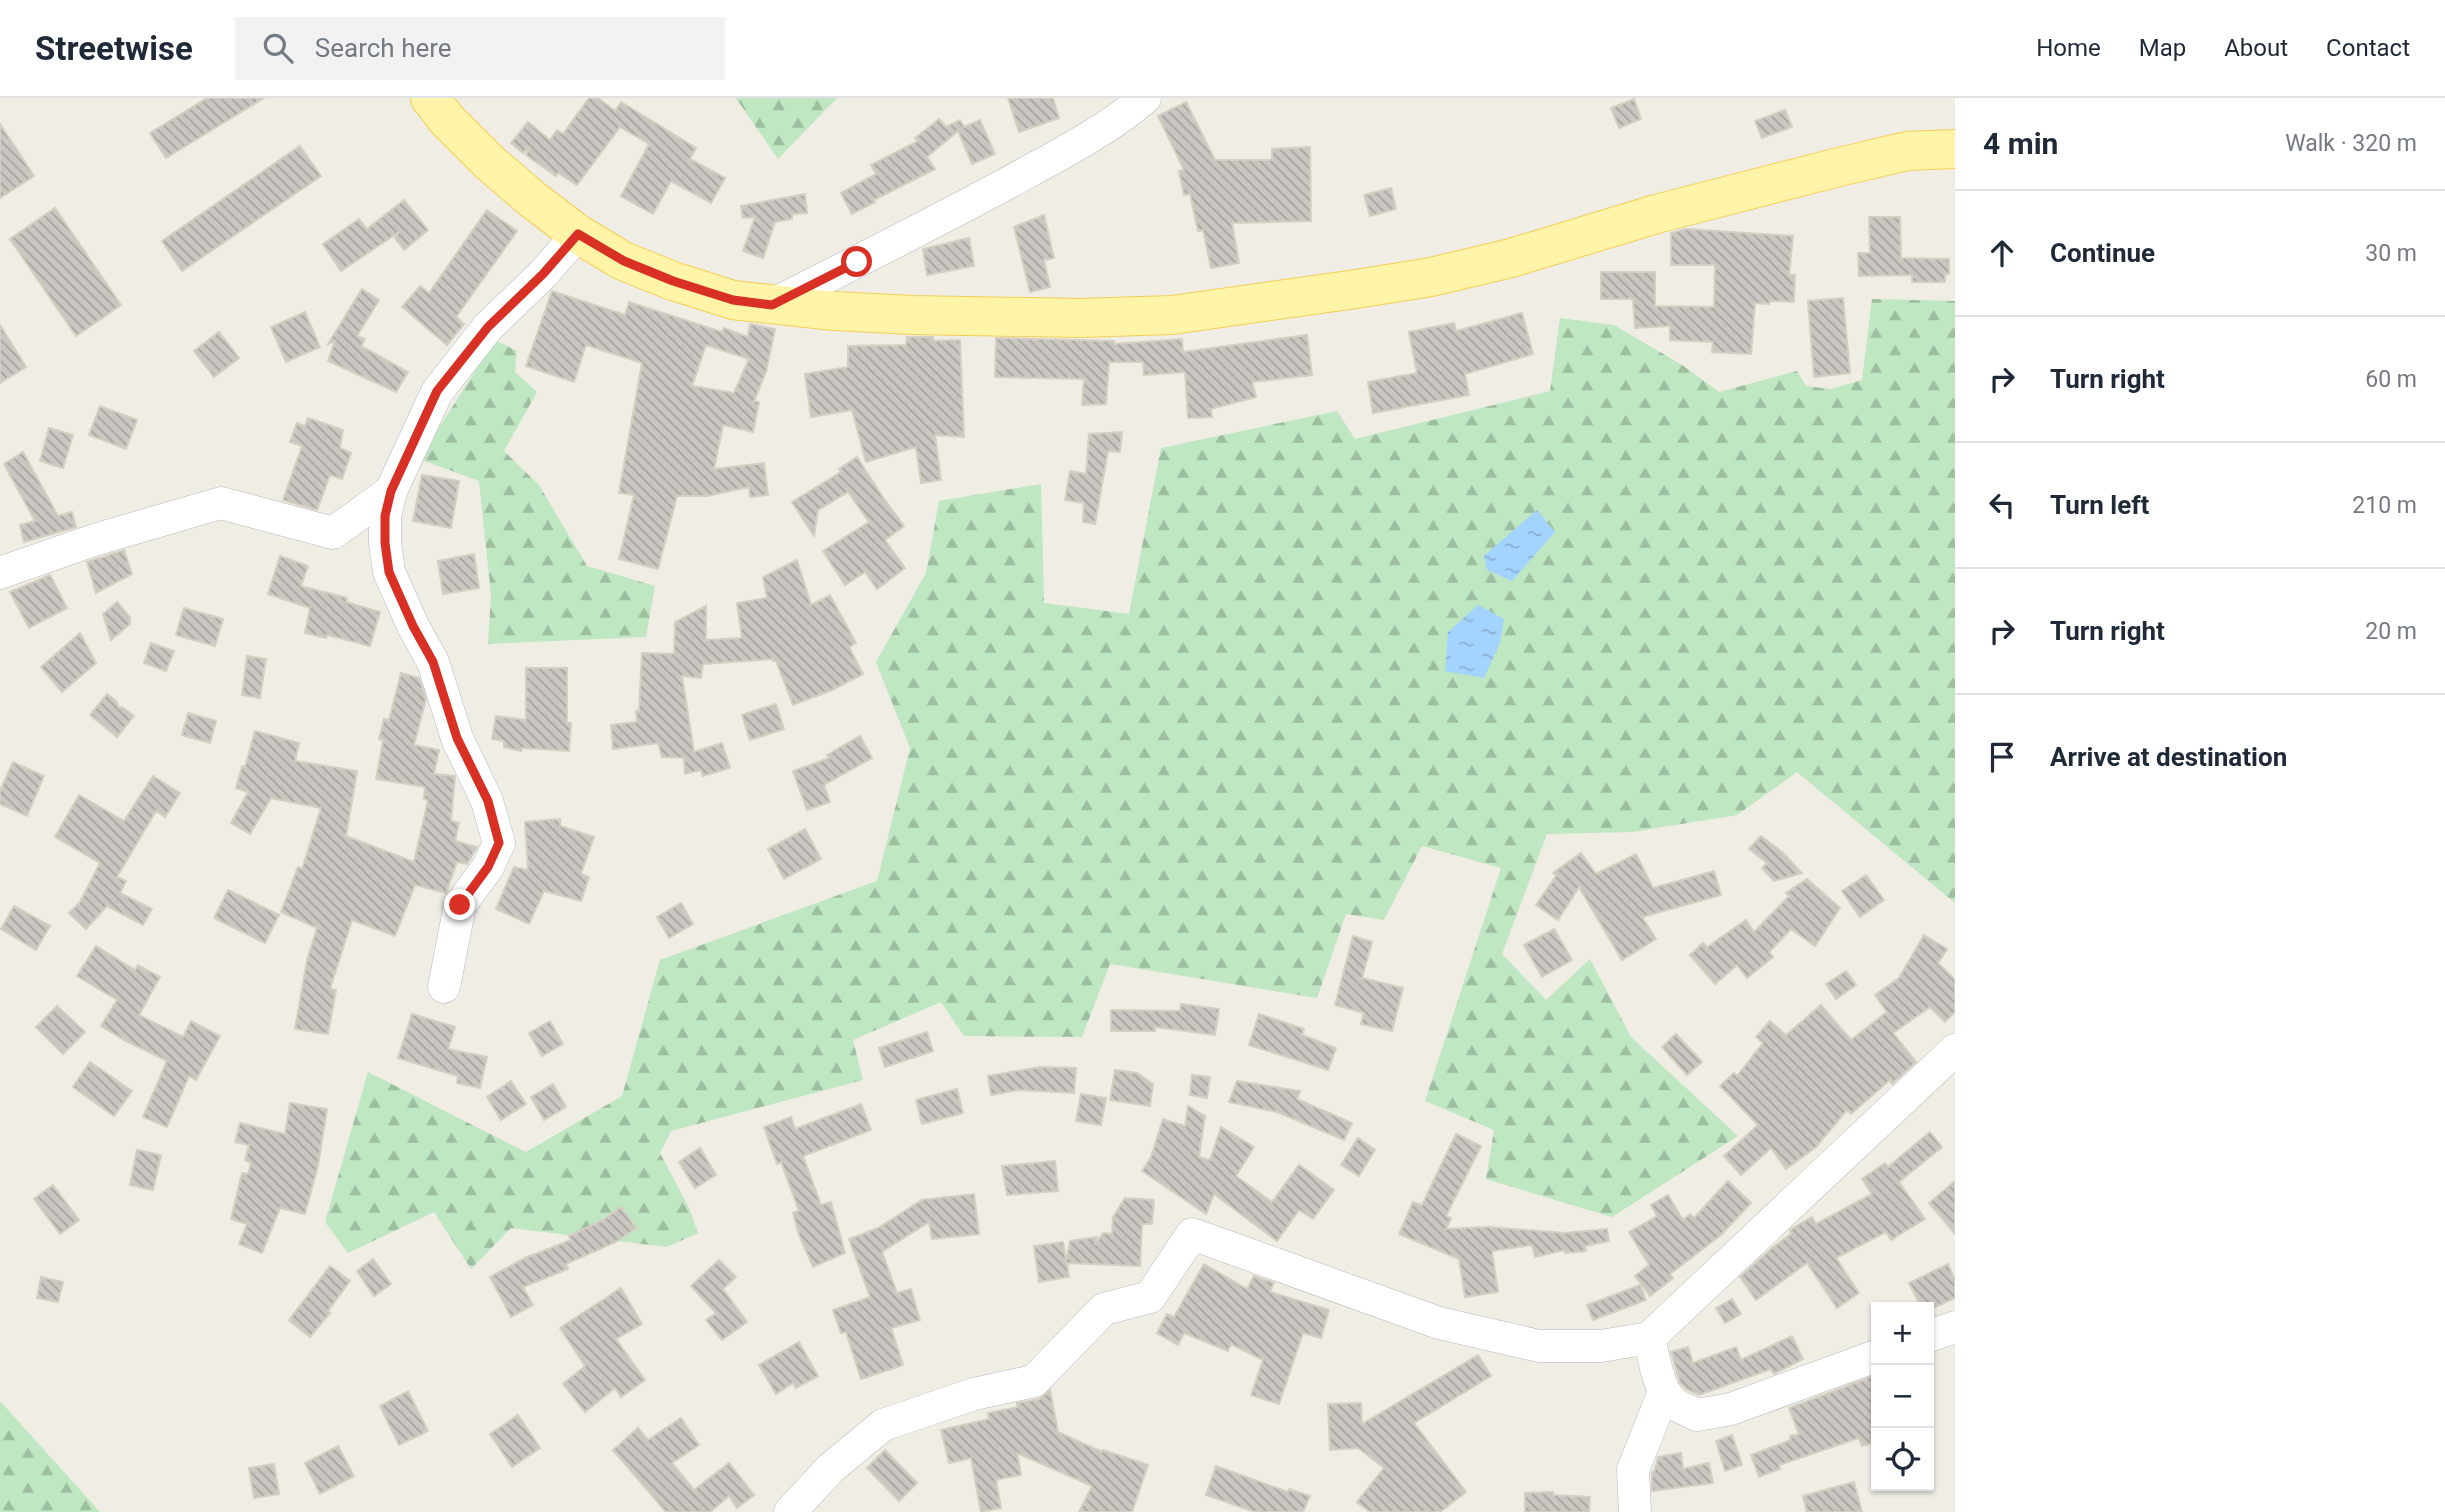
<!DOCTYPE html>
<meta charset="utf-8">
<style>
:root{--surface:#fff;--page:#f2f2f3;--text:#1f2937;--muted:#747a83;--line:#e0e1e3}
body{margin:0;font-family:Roboto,sans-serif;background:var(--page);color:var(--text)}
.controls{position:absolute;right:21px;bottom:21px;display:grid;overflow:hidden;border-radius:0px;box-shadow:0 2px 5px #0004}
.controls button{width:63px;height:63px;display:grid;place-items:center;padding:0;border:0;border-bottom:2px solid var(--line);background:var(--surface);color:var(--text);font:35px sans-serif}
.stop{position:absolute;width:21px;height:21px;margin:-16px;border:5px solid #d93025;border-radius:50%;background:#fff}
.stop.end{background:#d93025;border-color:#fff;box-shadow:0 2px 7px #0008}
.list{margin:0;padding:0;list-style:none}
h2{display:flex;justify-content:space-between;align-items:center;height:91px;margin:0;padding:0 28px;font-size:30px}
h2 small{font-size:23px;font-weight:400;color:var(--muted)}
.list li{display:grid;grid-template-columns:46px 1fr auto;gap:21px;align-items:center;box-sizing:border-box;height:126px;padding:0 28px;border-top:2px solid var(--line)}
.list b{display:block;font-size:26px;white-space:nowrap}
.list em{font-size:23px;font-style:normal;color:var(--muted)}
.icon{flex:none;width:38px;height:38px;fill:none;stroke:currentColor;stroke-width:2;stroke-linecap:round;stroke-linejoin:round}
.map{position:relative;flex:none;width:1955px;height:1414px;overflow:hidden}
header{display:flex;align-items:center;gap:42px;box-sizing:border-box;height:98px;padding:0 35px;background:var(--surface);border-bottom:2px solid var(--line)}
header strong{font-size:33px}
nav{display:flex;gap:38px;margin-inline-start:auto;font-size:24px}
.search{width:490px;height:63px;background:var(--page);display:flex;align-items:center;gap:18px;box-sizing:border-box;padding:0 24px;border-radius:0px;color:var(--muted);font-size:26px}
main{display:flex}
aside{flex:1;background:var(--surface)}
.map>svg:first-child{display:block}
</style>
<header>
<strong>Streetwise</strong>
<div class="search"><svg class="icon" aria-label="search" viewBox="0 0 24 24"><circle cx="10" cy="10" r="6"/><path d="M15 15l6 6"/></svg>Search here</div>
<nav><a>Home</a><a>Map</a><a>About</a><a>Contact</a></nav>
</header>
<main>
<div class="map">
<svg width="1955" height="1414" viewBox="0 0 1955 1414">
<defs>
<pattern id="forest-firs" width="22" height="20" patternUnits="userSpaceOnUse" patternTransform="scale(1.75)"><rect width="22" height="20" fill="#bfe7c1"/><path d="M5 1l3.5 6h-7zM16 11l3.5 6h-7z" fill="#9ebea0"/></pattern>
<pattern id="water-ripples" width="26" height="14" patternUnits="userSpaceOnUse" patternTransform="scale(1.75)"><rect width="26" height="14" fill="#a3d4ff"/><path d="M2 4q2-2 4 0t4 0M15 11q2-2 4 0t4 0" fill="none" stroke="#88afd2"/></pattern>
<pattern id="building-back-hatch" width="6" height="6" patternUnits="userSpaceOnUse" patternTransform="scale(1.75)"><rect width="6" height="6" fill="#cac6c1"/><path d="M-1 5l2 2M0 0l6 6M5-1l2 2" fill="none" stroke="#a7a4a0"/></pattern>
</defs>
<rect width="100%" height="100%" fill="#efede4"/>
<!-- forest -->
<g fill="url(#forest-firs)">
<polygon points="736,0 837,0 778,61"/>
<polygon points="1872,201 1955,203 1955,805 1797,674 1737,717 1632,734 1547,736 1502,856 1546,902 1590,861 1631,939 1738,1038 1612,1119 1486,1081 1494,1032 1425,1003 1501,770 1422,748 1384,822 1346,816 1317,900 1110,866 1082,939 964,938 941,904 853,942 863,982 671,1033 660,1055 689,1110 698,1135 667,1149 511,1130 471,1171 434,1114 348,1155 325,1124 368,974 526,1054 622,998 660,862 877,783 910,650 876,564 926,475 939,403 1041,386 1044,505 1129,516 1161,350 1337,313 1355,341 1550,293 1560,220 1614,227 1682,267 1719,294 1797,273 1806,288 1831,291 1862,282"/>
<polygon points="495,242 517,253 515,274 537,294 504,353 539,387 587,468 655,488 646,539 488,546 491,497 479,383 419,361"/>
<polygon points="0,1303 100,1414 0,1414"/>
</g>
<!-- water -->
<g fill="url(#water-ripples)">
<polygon points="1537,412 1555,434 1512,483 1487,472 1484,458"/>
<polygon points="1478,507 1504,521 1500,545 1484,580 1445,573 1448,534"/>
</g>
<!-- building -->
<g fill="url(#building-back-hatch)" stroke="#d4cfc2" stroke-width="2" fill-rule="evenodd">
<polygon points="207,0 264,0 166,60 150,35"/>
<polygon points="589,0 598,0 615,13 621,4 696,50 690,61 725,80 711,105 671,83 653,116 621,98 649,46 620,29 577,87 558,75 556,78 526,57 530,49 523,55 511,45 528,24 550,42 557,32 563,36"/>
<polygon points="1008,0 1053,0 1059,20 1019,34"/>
<polygon points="1634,1 1641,21 1619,30 1611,10"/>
<polygon points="1186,4 1215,62 1272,62 1272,51 1310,49 1311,123 1232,125 1239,165 1211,170 1203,132 1198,133 1190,96 1184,97 1179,73 1184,72 1158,18"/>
<polygon points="1785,12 1792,29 1762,40 1755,23"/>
<polygon points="939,21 946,29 960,22 964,29 980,22 995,56 972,66 958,33 927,59 935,71 874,102 875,104 852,116 841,95 876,76 871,67 918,43 915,40"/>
<polygon points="0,26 34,78 0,100"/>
<polygon points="300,48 321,78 182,173 162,143"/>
<polygon points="1391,90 1396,111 1370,118 1364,97"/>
<polygon points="805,96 807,115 792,116 792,121 775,124 763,160 743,153 755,119 743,120 741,108"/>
<polygon points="404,102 428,132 404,152 395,140 399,134 341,173 323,146 359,121 367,131"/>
<polygon points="55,110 121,207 76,238 10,141"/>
<polygon points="487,112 517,133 456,219 464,226 447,247 402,209 420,188 429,195"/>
<polygon points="1044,117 1054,160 1044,162 1050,189 1030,194 1014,129"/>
<polygon points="1869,119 1900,119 1901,160 1949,161 1949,176 1945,176 1945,184 1912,184 1912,177 1859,178 1858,155 1870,155"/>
<polygon points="1686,131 1793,138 1789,177 1795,177 1794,204 1770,203 1769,206 1755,205 1751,256 1712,254 1713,244 1670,242 1670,228 1635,230 1633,201 1601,201 1601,174 1655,174 1655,208 1714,209 1715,167 1671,167 1671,135"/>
<polygon points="969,140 974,168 927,177 923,151"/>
<polygon points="362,191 379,202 357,238 365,241 361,248 408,274 396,294 328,263 335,243 328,246"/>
<path d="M 552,193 L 625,217 L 629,204 L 722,234 L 724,230 L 748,239 L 750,226 L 775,231 L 766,274 L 754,303 L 759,304 L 753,334 L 723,327 L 714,371 L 764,365 L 768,397 L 750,399 L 749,389 L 707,398 L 677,398 L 658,471 L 619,461 L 634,397 L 619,395 L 642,265 L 586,247 L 574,284 L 526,268 ZM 706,247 L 749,261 L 734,295 L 692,288 Z"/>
<polygon points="1843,200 1850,275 1814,279 1808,203"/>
<polygon points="305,214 320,249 286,264 271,229"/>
<polygon points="1522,215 1533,256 1465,276 1469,297 1373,315 1368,284 1417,275 1409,234 1454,225 1456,233"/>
<polygon points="0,227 26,269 0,285"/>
<polygon points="219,234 239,260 214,279 194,253"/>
<polygon points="1307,237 1312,277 1252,284 1256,299 1211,311 1212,319 1188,320 1185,274 1144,277 1143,264 1109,264 1106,306 1082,307 1084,281 995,279 996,240 1114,243 1114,246 1182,241 1183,254"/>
<polygon points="907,239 933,239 933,243 960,242 964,339 935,337 941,382 921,385 916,349 866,364 852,312 811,319 805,276 848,269 848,248 906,247"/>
<polygon points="100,308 137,322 126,351 89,337"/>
<polygon points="308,320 343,332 340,350 351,355 342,381 330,377 317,412 283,402 302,348 290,344 297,325 305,328"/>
<polygon points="49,330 73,337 63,370 40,363"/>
<polygon points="1122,334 1120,354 1108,353 1095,426 1083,424 1084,405 1065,402 1070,373 1086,376 1089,336"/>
<polygon points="23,354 58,418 72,414 76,429 24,444 20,427 35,423 4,366"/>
<polygon points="857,359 884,401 904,428 885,442 905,470 877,491 865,474 845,487 823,453 869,424 848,394 818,412 814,438 792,404 841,374 839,371"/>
<polygon points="422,377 459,383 451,430 413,423"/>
<polygon points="124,452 132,476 96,495 87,464"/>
<polygon points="474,456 479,490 443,496 438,463"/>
<polygon points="280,458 308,468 301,488 347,500 346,504 380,514 370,548 327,537 326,540 305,535 310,510 268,496"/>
<polygon points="797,462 811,507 830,497 856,545 849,549 863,576 832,592 793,607 776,563 773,563 773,561 703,566 701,580 682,578 694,654 722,645 730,670 703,678 701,672 685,676 684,660 662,659 658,645 613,651 611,627 637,624 636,613 639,613 642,555 674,556 675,524 706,508 706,542 742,540 737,505 767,500 763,479"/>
<polygon points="50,477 67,510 29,530 10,494"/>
<polygon points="117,504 130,519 130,526 111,542 103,516"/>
<polygon points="184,510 223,521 215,548 176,537"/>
<polygon points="80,535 96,565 62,594 41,569"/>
<polygon points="151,545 174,553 166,573 144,565"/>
<polygon points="247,558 266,561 260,600 242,597"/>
<polygon points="526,570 567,570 567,624 571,625 569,653 522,650 521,653 504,649 504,643 492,641 496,618 526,622"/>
<polygon points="401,575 419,580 426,601 414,647 439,652 434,676 455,678 451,723 459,725 455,743 477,749 467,766 457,764 446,795 415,787 395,838 352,822 330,891 336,892 328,936 295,931 307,862 317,830 281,814 298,769 302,771 321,710 271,700 250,736 231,725 248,694 236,690 242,668 245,669 255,633 299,645 295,663 357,673 346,738 414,764 428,702 424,701 425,689 376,681 383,642 379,641 384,621 389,622"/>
<polygon points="107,596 116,603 119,610 122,609 134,618 117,639 90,617"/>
<polygon points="776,606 784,631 750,642 742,617"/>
<polygon points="188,615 216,623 210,645 182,637"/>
<polygon points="860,638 872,660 824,687 830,704 807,712 793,673 829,660 827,657"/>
<polygon points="13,664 44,678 27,718 0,706 0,693"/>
<polygon points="153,678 180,695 165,719 156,713 117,779 126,783 120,795 152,811 143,827 107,808 86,831 69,815 80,804 100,765 55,739 79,697 124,723"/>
<polygon points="560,721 560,728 594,739 581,776 589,779 581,803 544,793 529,826 496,811 514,769 528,772 525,724"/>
<polygon points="805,731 821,761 784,781 768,751"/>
<polygon points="1761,738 1782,754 1802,775 1774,783 1762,770 1767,765 1749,751"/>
<polygon points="1581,755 1596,776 1636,756 1653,790 1714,773 1721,797 1642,819 1656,841 1622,862 1579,789 1558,822 1536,807 1556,778 1553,775"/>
<polygon points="1866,777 1884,802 1860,819 1842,793"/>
<polygon points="1807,781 1840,810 1815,848 1791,831 1769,854 1773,859 1747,880 1737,867 1715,886 1690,857 1703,845 1707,849 1746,822 1754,834 1789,798 1786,795"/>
<polygon points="228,792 279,817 265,845 214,820"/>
<polygon points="681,805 693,826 669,840 657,819"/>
<polygon points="14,808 50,828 36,852 1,831"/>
<polygon points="1554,831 1572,862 1542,879 1524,847"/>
<polygon points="1924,837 1947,851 1938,865 1955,882 1955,914 1945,924 1930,909 1893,935 1916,964 1892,986 1890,982 1851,1016 1847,1012 1816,1049 1786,1071 1771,1050 1741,1077 1724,1058 1758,1027 1720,988 1734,975 1737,978 1763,945 1756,939 1770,923 1786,937 1821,907 1851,942 1887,914 1875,897 1899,880"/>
<polygon points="1353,838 1372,844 1362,880 1403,890 1392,933 1361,926 1364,915 1335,907"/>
<polygon points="96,848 135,872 138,867 160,879 139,917 183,939 191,923 220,938 196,982 189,978 167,1029 143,1019 167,963 157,958 158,956 157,958 126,943 101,928 117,902 77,878"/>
<polygon points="1846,873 1856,887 1836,901 1826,886"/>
<polygon points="1181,906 1219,911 1215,937 1155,929 1155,933 1111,933 1111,912 1180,913"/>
<polygon points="57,908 85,934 63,956 36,929"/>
<polygon points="412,916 455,929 448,951 487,959 480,990 457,985 458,978 398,960"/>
<polygon points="1259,916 1304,931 1302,937 1336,950 1328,972 1249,947"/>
<polygon points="550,923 563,946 542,958 529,935"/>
<polygon points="927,934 933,953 885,969 879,950"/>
<polygon points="1676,936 1702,964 1687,977 1662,949"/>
<polygon points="90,964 132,993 114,1018 73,989"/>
<polygon points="1040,969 1076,970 1074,995 1018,992 991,997 988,978"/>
<polygon points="1115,972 1137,975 1153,986 1150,1008 1110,1002"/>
<polygon points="1192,977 1210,979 1207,1000 1190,997"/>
<polygon points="511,983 526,1006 501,1022 487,999"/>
<polygon points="1237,983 1300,993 1297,1001 1352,1025 1344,1042 1277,1014 1229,1004"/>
<polygon points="553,986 566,1009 544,1022 531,999"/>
<polygon points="957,991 963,1015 922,1026 916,1002"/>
<polygon points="1081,996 1106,1000 1101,1027 1076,1023"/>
<polygon points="290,1005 327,1011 318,1067 305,1116 280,1110 262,1155 239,1146 247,1126 231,1121 242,1075 248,1076 251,1065 245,1062 249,1047 235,1044 240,1025 285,1036"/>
<polygon points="861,1006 871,1032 803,1058 821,1107 831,1104 845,1155 813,1169 799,1137 793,1115 799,1113 781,1064 777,1066 764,1029 791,1019 795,1031"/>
<polygon points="1188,1008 1205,1018 1199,1059 1210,1062 1221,1029 1254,1049 1236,1078 1272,1104 1299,1067 1334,1092 1313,1121 1299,1112 1277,1143 1214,1096 1206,1116 1142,1073 1151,1059 1163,1021 1185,1028"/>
<polygon points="1930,1034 1942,1049 1899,1084 1925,1121 1891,1142 1886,1134 1836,1160 1859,1195 1837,1210 1807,1165 1756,1202 1740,1179 1772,1150 1791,1136 1790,1132 1812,1119 1816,1126 1872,1096 1862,1081 1885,1065 1888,1069"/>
<polygon points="1456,1036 1481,1048 1446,1118 1451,1120 1446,1131 1489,1129 1564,1135 1607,1131 1609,1143 1585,1148 1586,1153 1565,1155 1564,1152 1535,1159 1532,1147 1492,1153 1498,1194 1465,1199 1459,1161 1399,1136 1413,1104 1422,1107"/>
<polygon points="1358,1040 1375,1052 1359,1078 1341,1067"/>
<polygon points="700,1050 716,1077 695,1090 679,1064"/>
<polygon points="137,1052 161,1057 153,1092 130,1087"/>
<polygon points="1055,1063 1058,1093 1007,1097 1002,1068"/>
<polygon points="1728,1083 1751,1105 1721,1137 1670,1176 1673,1180 1650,1198 1635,1178 1649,1167 1629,1134 1657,1118 1651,1107 1668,1097 1683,1122 1690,1116 1694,1120"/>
<polygon points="1955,1083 1955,1136 1929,1105"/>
<polygon points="53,1087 79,1122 60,1136 34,1101"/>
<polygon points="974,1096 979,1136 932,1141 929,1124 882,1154 897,1195 911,1191 920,1222 891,1230 903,1267 861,1281 846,1234 841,1235 833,1212 870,1199 849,1141 878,1130 922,1102"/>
<polygon points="1125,1100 1154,1102 1152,1126 1142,1126 1140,1168 1067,1165 1069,1179 1039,1184 1034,1148 1063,1144 1066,1163 1070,1143 1097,1139 1095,1147 1103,1135 1112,1136 1113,1119"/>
<polygon points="621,1109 636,1130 618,1143 566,1166 568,1171 523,1189 533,1207 511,1219 490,1179 525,1160 571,1142 569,1138 603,1122"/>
<polygon points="373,1161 391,1186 374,1198 357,1173"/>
<polygon points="719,1162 736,1179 723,1191 747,1224 722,1242 706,1222 716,1215 691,1188"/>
<polygon points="1204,1166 1247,1191 1254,1178 1274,1185 1270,1194 1329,1212 1321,1240 1303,1235 1279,1306 1251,1297 1263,1262 1231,1246 1228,1253 1184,1235 1178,1247 1157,1235 1167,1216 1174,1219"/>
<polygon points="1948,1166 1955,1182 1955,1200 1935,1209 1921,1209 1909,1185"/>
<polygon points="330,1168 350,1183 328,1213 330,1215 310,1239 289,1222"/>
<polygon points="41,1179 63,1184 58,1204 37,1200"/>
<polygon points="1640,1187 1646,1202 1593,1222 1587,1207"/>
<polygon points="621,1190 642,1226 616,1241 645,1282 621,1299 615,1290 585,1314 563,1286 585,1268 560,1230"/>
<polygon points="1732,1201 1741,1216 1725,1225 1716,1210"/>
<polygon points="1792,1238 1803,1261 1774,1276 1771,1271 1699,1297 1686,1291 1680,1285 1671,1254 1688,1249 1693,1265 1736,1249 1741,1262"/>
<polygon points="799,1244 818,1278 796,1290 793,1285 776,1296 759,1267"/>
<polygon points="1478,1257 1491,1278 1414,1325 1466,1394 1440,1414 1370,1414 1357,1404 1384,1370 1358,1350 1330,1352 1328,1306 1361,1305 1362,1326"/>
<polygon points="1876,1277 1876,1344 1862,1348 1859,1340 1779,1367 1780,1371 1759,1379 1751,1357 1791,1342 1790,1338 1799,1336 1789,1310"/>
<polygon points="1050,1292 1058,1334 1102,1354 1103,1352 1148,1367 1132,1414 1079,1414 1092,1388 1017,1355 1021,1377 996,1382 1001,1410 981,1414 971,1360 949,1365 941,1332 989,1321 988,1315 1018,1309 1017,1305 1039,1301"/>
<polygon points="408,1293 428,1333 399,1347 380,1308"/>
<polygon points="518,1317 540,1350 512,1369 490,1336"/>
<polygon points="681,1320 699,1347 672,1365 694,1392 729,1365 754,1397 737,1410 729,1398 710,1414 666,1414 613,1352 638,1330 648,1342"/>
<polygon points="1732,1337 1742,1367 1725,1373 1716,1343"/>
<polygon points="338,1348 354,1378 320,1396 305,1365"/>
<polygon points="885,1352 917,1385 899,1403 867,1370"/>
<polygon points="1681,1355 1683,1371 1709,1365 1713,1385 1652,1393 1652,1375 1655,1372 1658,1359"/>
<polygon points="274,1366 279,1396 254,1400 249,1370"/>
<polygon points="1216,1368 1288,1394 1289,1391 1310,1398 1303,1414 1255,1414 1206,1397"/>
<polygon points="1854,1384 1862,1414 1807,1414 1803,1398"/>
<polygon points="1553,1394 1553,1397 1590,1399 1589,1414 1525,1414 1525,1395"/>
</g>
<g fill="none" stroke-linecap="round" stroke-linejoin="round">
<defs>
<g id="minor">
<path d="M 772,207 C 850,167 928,128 1004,87 C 1053,60 1102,36 1145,0"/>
<polyline points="0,475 94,442 221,405 333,435 391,393"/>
<polyline points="444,889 460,807 488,769 499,745 487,703 457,640 433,564 413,528 389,474 385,445 385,418 391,393 437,294 488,229 543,176 578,136"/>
<polyline points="1929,1238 1955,1229"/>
<polyline points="1649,1240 1657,1274 1664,1294 1674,1306 1697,1317 1731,1311 1876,1258"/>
<polyline points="790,1414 831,1370 883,1327 974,1296 1034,1283 1104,1211 1150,1199 1192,1136 1439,1225 1539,1248 1601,1248 1649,1240 1955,952"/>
<polyline points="1635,1414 1633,1372 1664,1294"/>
</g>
<polyline id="major" points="430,0 447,22 489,64 532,101 578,136 623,163 673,183 733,202 834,213 913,217 1080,220 1172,217 1356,191 1431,179 1511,160 1656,116 1839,69 1907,53 1955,51"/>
</defs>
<!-- minor casing -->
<use href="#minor" stroke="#b6b9be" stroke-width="33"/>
<!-- major casing -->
<use href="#major" stroke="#f5ce56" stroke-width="40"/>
<!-- minor -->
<use href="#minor" stroke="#fff" stroke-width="32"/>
<!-- major -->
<use href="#major" stroke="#fff4a8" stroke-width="38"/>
</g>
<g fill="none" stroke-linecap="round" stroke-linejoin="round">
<!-- route -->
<polyline stroke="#d93025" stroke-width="9" points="460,807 488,769 499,745 488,703 457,640 433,564 413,528 389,474 385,445 385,418 391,393 437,293 488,229 543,176 578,136 624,163 673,183 733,202 772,207 857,164"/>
</g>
</svg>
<div class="controls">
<button>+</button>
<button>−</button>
<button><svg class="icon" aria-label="locate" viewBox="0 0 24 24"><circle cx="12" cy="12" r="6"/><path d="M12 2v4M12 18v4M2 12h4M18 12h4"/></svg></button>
</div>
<div class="stop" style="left:857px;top:164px"></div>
<div class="stop end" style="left:460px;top:807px"></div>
</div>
<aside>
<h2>4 min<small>Walk · 320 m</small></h2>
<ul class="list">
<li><svg class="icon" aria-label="ahead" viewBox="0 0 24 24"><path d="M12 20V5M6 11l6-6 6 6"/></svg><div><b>Continue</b></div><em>30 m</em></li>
<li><svg class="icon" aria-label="right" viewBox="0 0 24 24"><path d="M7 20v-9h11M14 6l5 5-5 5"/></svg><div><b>Turn right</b></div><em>60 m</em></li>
<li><svg class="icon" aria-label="left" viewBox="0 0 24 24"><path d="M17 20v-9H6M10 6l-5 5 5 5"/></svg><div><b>Turn left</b></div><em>210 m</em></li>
<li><svg class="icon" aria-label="right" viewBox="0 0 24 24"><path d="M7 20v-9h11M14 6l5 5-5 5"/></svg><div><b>Turn right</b></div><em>20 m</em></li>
<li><svg class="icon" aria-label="arrive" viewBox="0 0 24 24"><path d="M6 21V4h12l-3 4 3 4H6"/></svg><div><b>Arrive at destination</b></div></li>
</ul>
</aside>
</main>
